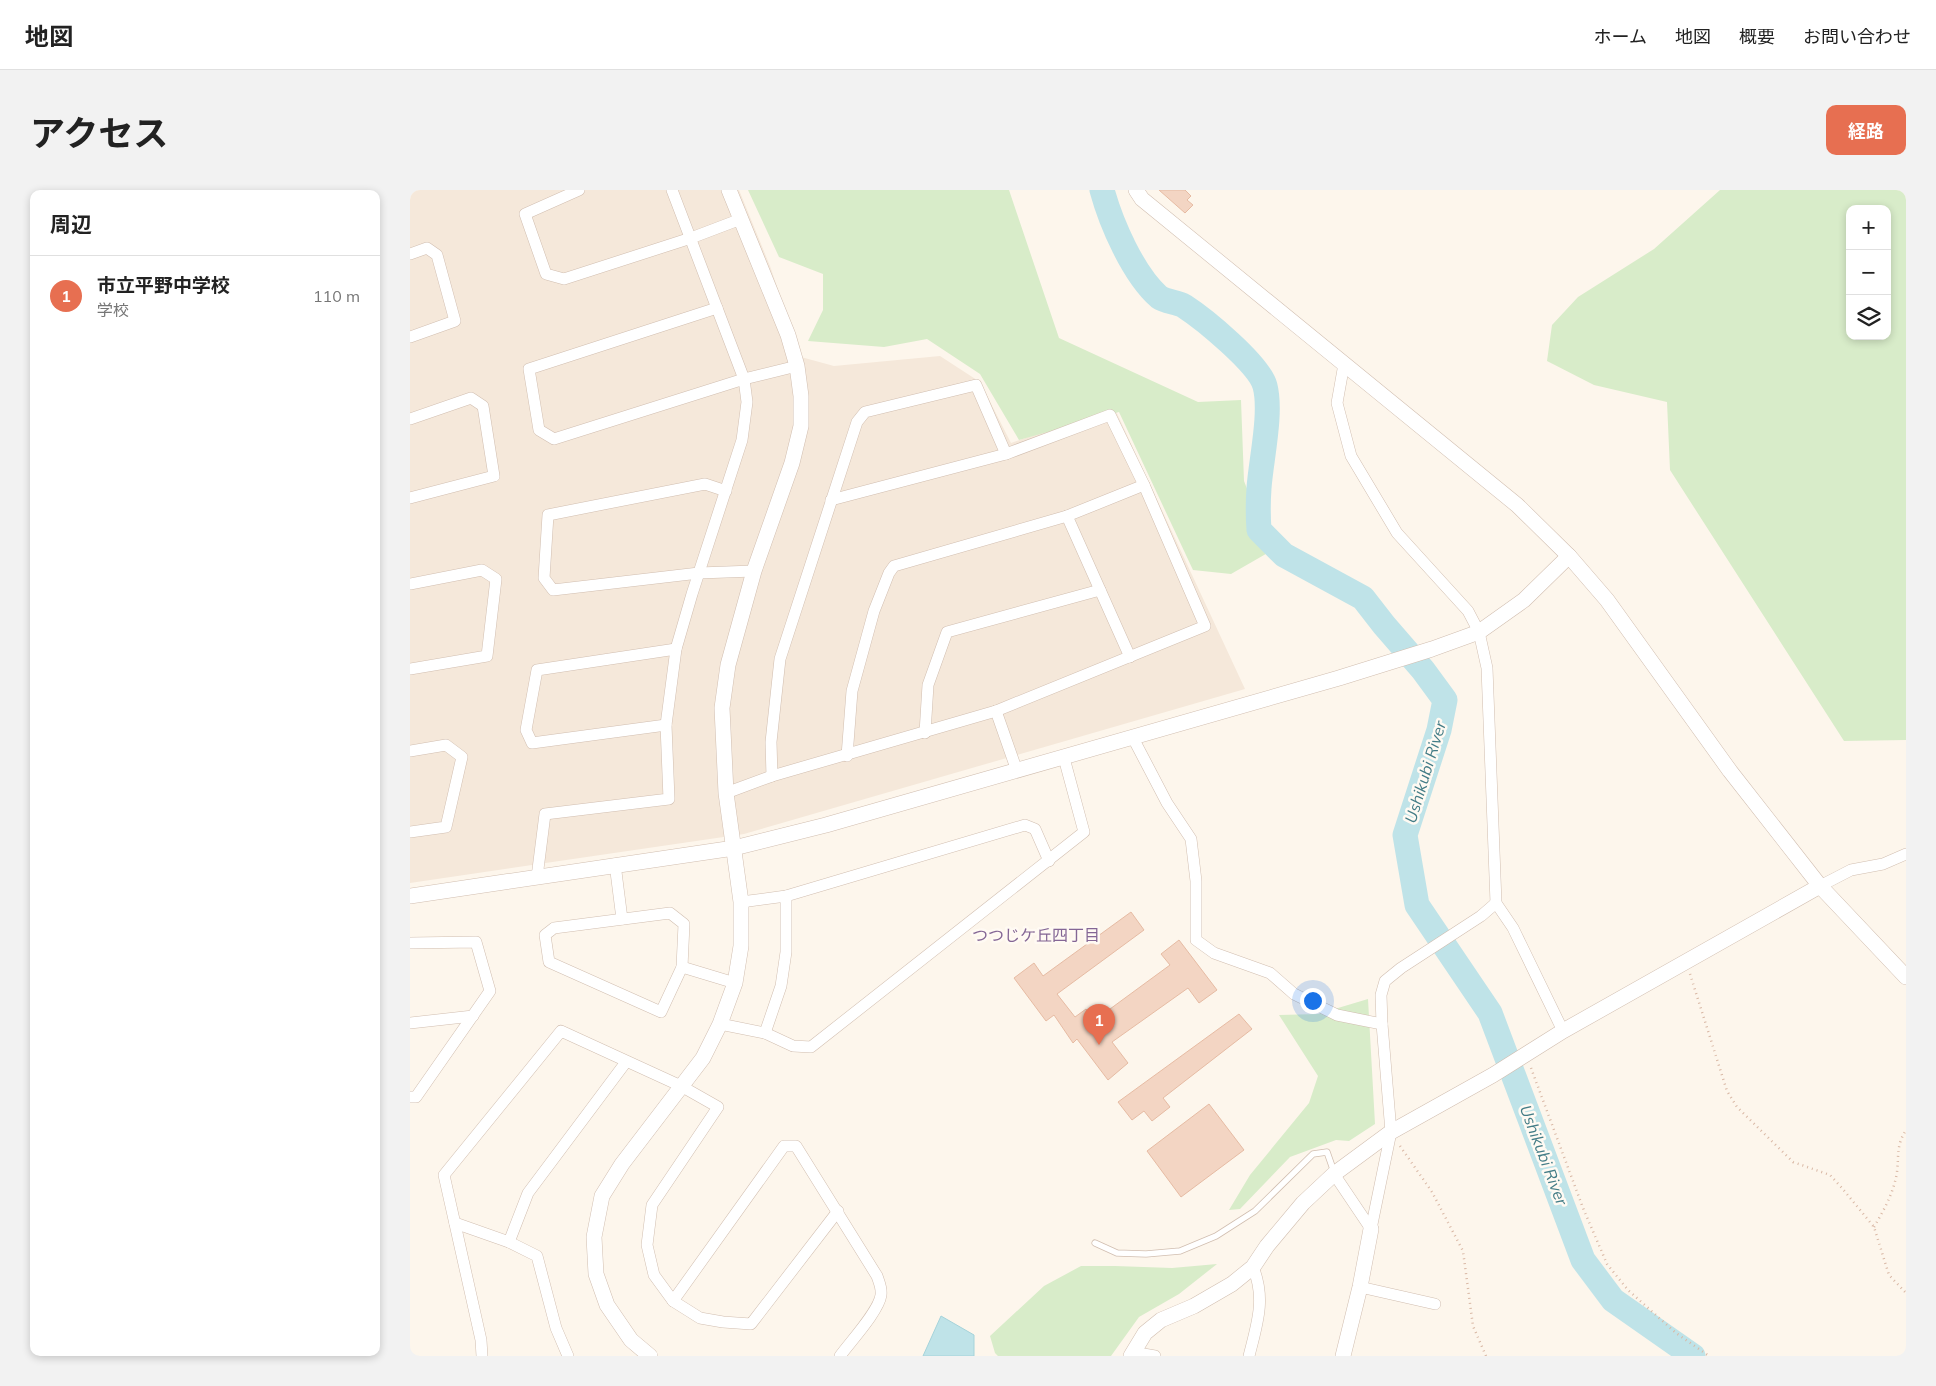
<!DOCTYPE html>
<html lang="ja">
<meta charset="utf-8">
<style>
:root{--surface:#fff;--page:#f2f2f2;--text:#222;--muted:#767676;--line:#e0e0e0;--accent:#e76f51}
body{margin:0;font-family:Mulish,"Noto Sans JP",sans-serif;background:var(--page);color:var(--text)}
.controls{position:absolute;right:15px;top:15px;display:grid;overflow:hidden;border-radius:10px;box-shadow:0 2px 8px #0003}
.controls button{width:45px;height:45px;display:grid;place-items:center;padding:0;border:0;border-bottom:1px solid var(--line);background:var(--surface);color:var(--text);font:25px sans-serif}
.you{position:absolute;left:902px;top:810px;width:18px;height:18px;margin:-12px;border:4px solid #fff;border-radius:50%;background:#1a73e8;box-shadow:0 0 0 8px #1a73e833}
.badge{display:grid;place-items:center;width:32px;height:32px;border-radius:50%;background:var(--accent);color:#fff;font-size:16px;font-weight:700}
.pin{position:absolute;translate:-50% -41px;filter:drop-shadow(0 1px 2px #0008)}
.pin::after{content:'';position:absolute;top:26px;width:18px;height:15px;background:inherit;clip-path:polygon(0 0,100% 0,50% 100%)}
.list{margin:0;padding:0;list-style:none}
h2{display:flex;justify-content:space-between;align-items:center;height:65px;margin:0;padding:0 20px;font-size:21px}
h2 small{font-size:16px;font-weight:400;color:var(--muted)}
.list li{display:grid;grid-template-columns:32px 1fr auto;gap:15px;align-items:center;box-sizing:border-box;height:80px;padding:0 20px;border-top:1px solid var(--line)}
.list b{display:block;font-size:19px;white-space:nowrap}
.list p{margin:0;font-size:16px;white-space:nowrap;color:var(--muted)}
.list em{font-size:16px;font-style:normal;color:var(--muted)}
.icon{flex:none;width:28px;height:28px;fill:none;stroke:currentColor;stroke-width:2;stroke-linecap:round;stroke-linejoin:round}
.map{position:relative;flex:none;width:1496px;height:1166px;overflow:hidden;border-radius:10px}
header{display:flex;align-items:center;gap:30px;box-sizing:border-box;height:70px;padding:0 25px;background:var(--surface);border-bottom:1px solid var(--line)}
header strong{font-size:24px}
nav{display:flex;gap:28px;margin-inline-start:auto;font-size:18px}
.intro{display:flex;align-items:center;justify-content:space-between;box-sizing:border-box;height:120px;padding:0 30px}
h1{margin:0;font-size:35px}
.button{padding:12px 22px;border-radius:10px;background:var(--accent);color:#fff;font-size:18px;font-weight:700}
main{display:flex;gap:30px;padding:0 30px}
aside{flex:1;background:var(--surface);border-radius:10px;box-shadow:0 2px 8px #0003}
.map>svg:first-child{display:block}
</style>
<header>
<strong>地図</strong>
<nav><a>ホーム</a><a>地図</a><a>概要</a><a>お問い合わせ</a></nav>
</header>
<div class="intro"><h1>アクセス</h1><a class="button">経路</a></div>
<main>
<aside>
<h2>周辺<small></small></h2>
<ul class="list">
<li><span class="badge">1</span><div><b>市立平野中学校</b><p>学校</p></div><em>110 m</em></li>
</ul>
</aside>
<div class="map">
<svg width="1496" height="1166" viewBox="0 0 1496 1166">
<rect width="100%" height="100%" fill="#fdf6ec"/>
<!-- residential -->
<polygon fill="#f5e8da" points="0,0 329,0 360,76 391,167 424,176 530,166 570,192 601,253 704,217 835,499 334,644 0,693"/>
<!-- green -->
<g fill="#d8ecc9" fill-rule="evenodd">
<polygon points="338,0 599,0 649,148 788,212 831,210 834,291 861,361 821,384 783,380 709,222 609,250 570,184 517,149 474,157 398,151 413,120 413,84 369,67"/>
<path d="M 1310,0 L 1496,0 L 1496,550 L 1434,551 L 1260,280 L 1257,212 L 1184,195 L 1137,171 L 1142,135 L 1168,107 L 1244,59 ZM 1440,19 L 1477,19 L 1477,146 L 1440,146 Z"/>
<polygon points="958,809 965,934 939,951 926,950 880,967 830,1019 819,1020 840,985 899,913 908,886 869,825 908,824"/>
<polygon points="807,1074 769,1104 729,1127 701,1166 588,1166 585,1163 580,1146 634,1096 671,1076 705,1076 762,1078"/>
</g>
<!-- water -->
<polygon fill="#bfe3e8" stroke="#a5d3da" points="531,1126 564,1145 564,1166 513,1166"/>
<g fill="none" stroke-linecap="round" stroke-linejoin="round">
<!-- stream -->
<polyline stroke="#a5d3da" stroke-width="4.5" points="693,3 697,0"/>
<!-- river -->
<path stroke="#bfe3e8" stroke-width="25" d="M 692,0 C 701,33 723,84 749,107 C 756,112 767,112 774,116 C 794,129 849,174 855,196 C 862,223 851,270 849,298 C 848,312 848,326 849,340 L 874,365 L 953,408 L 974,435 L 1013,480 L 1035,510 L 1029,540 L 995,645 L 1007,715 L 1080,823 L 1173,1070 L 1203,1110 L 1283,1166"/>
</g>
<!-- building -->
<g fill="#f3d5c3" stroke="#e6bba3">
<polygon points="749,0 775,0 781,6 777,10 783,15 775,23"/>
<polygon points="721,722 734,740 647,804 665,827 676,819 685,830 760,775 751,764 769,750 807,800 789,813 778,798 702,852 718,873 698,890 667,849 663,853 644,825 636,831 604,788 624,773 633,786"/>
<polygon points="829,824 842,839 753,908 760,917 742,931 734,921 722,930 708,912"/>
<polygon points="799,914 834,960 771,1007 737,961"/>
</g>
<g fill="none" stroke-linecap="round" stroke-linejoin="round">
<defs>
<polyline id="service" points="685,1053 707,1063 736,1064 770,1061 806,1046 845,1021 903,964 917,962 924,982"/>
<g id="minor">
<polyline points="169,0 115,24 136,84 154,89 281,48 331,29"/>
<polyline points="0,64 17,58 27,65 45,131 0,147"/>
<polyline points="307,118 119,179 129,240 144,249 334,189 387,176"/>
<polyline points="934,174 927,213 941,266 987,343 1058,421 1069,442 1077,478 1086,713 1103,738 1153,841"/>
<polyline points="0,229 61,208 73,216 84,286 0,308"/>
<polyline points="316,301 295,294 138,325 134,388 143,400 289,383 344,381"/>
<polyline points="657,326 720,467"/>
<polyline points="0,394 72,380 86,389 77,466 0,479"/>
<polyline points="586,521 607,581"/>
<polyline points="256,535 122,553 116,540 127,480 266,459"/>
<polyline points="515,543 518,495 537,442 690,400"/>
<polyline points="723,548 757,613 781,649 786,691 786,750 804,763 860,783 884,804 927,825 972,834"/>
<polyline points="0,561 36,555 52,567 36,637 0,642"/>
<polyline points="437,566 442,501 464,421 479,383 484,376 657,326 734,295"/>
<polyline points="362,586 361,552 370,469 447,232 455,222 566,195 596,264"/>
<polyline points="316,603 362,586 586,521 795,436 734,295 700,225 596,264 421,310"/>
<polyline points="205,674 212,729"/>
<polyline points="127,687 135,624 259,609 256,535 266,459 282,404 332,250 337,212 334,189 262,0"/>
<polyline points="1410,696 1441,680 1473,674 1496,664"/>
<polyline points="331,712 376,706 615,635 625,639 639,671"/>
<polygon points="260,723 274,734 272,777 251,822 139,772 135,745 144,738"/>
<polyline points="0,753 66,752 80,801 6,907 0,907"/>
<polyline points="272,777 325,793"/>
<polyline points="0,833 63,826"/>
<polyline points="310,834 355,843 383,856 401,857 674,642 654,568"/>
<polyline points="355,843 371,796 376,762 376,706"/>
<polyline points="924,984 961,1039"/>
<polyline points="45,1033 99,1052 127,1066 146,1138 158,1166"/>
<polyline points="961,1039 981,942 972,834 971,805 975,791 991,778 1071,726 1086,713"/>
<polyline points="99,1052 118,1003 216,872"/>
<polyline points="950,1097 1025,1114"/>
<path d="M 263,1111 L 374,956 L 386,956 L 467,1086 C 469,1092 472,1098 471,1105 C 469,1121 440,1152 430,1166"/>
<polyline points="722,1162 745,1166"/>
<polyline points="72,1166 71,1150 34,985 151,841 271,896 308,917 242,1015 237,1055 244,1085 263,1111 290,1128 313,1132 341,1134 428,1021"/>
<path d="M 839,1166 C 847,1134 856,1109 843,1077"/>
</g>
<g id="tertiary">
<polyline points="726,0 732,9 1107,315 1159,366 1197,410 1320,581 1410,696 1496,787"/>
<polyline points="0,706 324,658 416,635 929,488 1022,459 1069,442 1114,410 1159,366"/>
<polyline points="240,1166 221,1150 197,1115 186,1084 184,1047 192,1006 212,974 293,868 310,834 325,793 331,756 331,712 316,603 312,518 318,475 344,381 382,273 391,236 391,206 387,176 378,145 319,0"/>
<polyline points="721,1166 735,1143 751,1130 784,1116 822,1094 843,1077 857,1056 893,1013 924,984 981,942 1083,885 1153,841 1410,696"/>
<polyline points="933,1166 950,1097 961,1039"/>
</g>
</defs>
<!-- service casing -->
<use href="#service" stroke="#d1beb0" stroke-width="7"/>
<!-- minor casing -->
<use href="#minor" stroke="#d1beb0" stroke-width="12"/>
<!-- tertiary casing -->
<use href="#tertiary" stroke="#d1beb0" stroke-width="16"/>
<!-- path -->
<g stroke="#d9b8a5" stroke-width="2.5" stroke-dasharray="1 4" stroke-linecap="butt">
<polyline points="1280,784 1317,901 1327,917 1383,972 1420,985 1432,998 1464,1037 1479,1085 1496,1103"/>
<polyline points="1121,878 1173,1018 1197,1074 1218,1100 1266,1143 1299,1166"/>
<polyline points="990,956 1022,1002 1053,1061 1063,1136 1076,1166"/>
<path d="M 1464,1037 C 1474,1020 1484,1002 1487,982 C 1489,965 1486,956 1496,940"/>
</g>
<!-- service -->
<use href="#service" stroke="#fff" stroke-width="5.5"/>
<!-- minor -->
<use href="#minor" stroke="#fff" stroke-width="11"/>
<!-- tertiary -->
<use href="#tertiary" stroke="#fff" stroke-width="15"/>
</g>
<g text-anchor="middle" stroke-width="5" stroke-linejoin="round" paint-order="stroke">
<!-- water labels -->
<g font-size="16" font-style="italic" fill="#437c86" stroke="#fffaf3">
<text transform="translate(1015 582) rotate(-73)" y="6">Ushikubi River</text>
<text transform="translate(1134 965) rotate(69)" y="6">Ushikubi River</text>
</g>
<!-- neighbourhood labels -->
<g font-size="16" fill="#846695" stroke="#fffaf3">
<text x="626" y="751">つつじケ丘四丁目</text>
</g>
</g>
</svg>
<div class="controls">
<button>+</button>
<button>−</button>
<button><svg class="icon" aria-label="layers" viewBox="0 0 24 24"><path d="M12 4l9 5-9 5-9-5zM3 14l9 5 9-5"/></svg></button>
</div>
<div class="you"></div>
<div class="pin badge" style="left:689px;top:855px">1</div>
</div>
</main>
